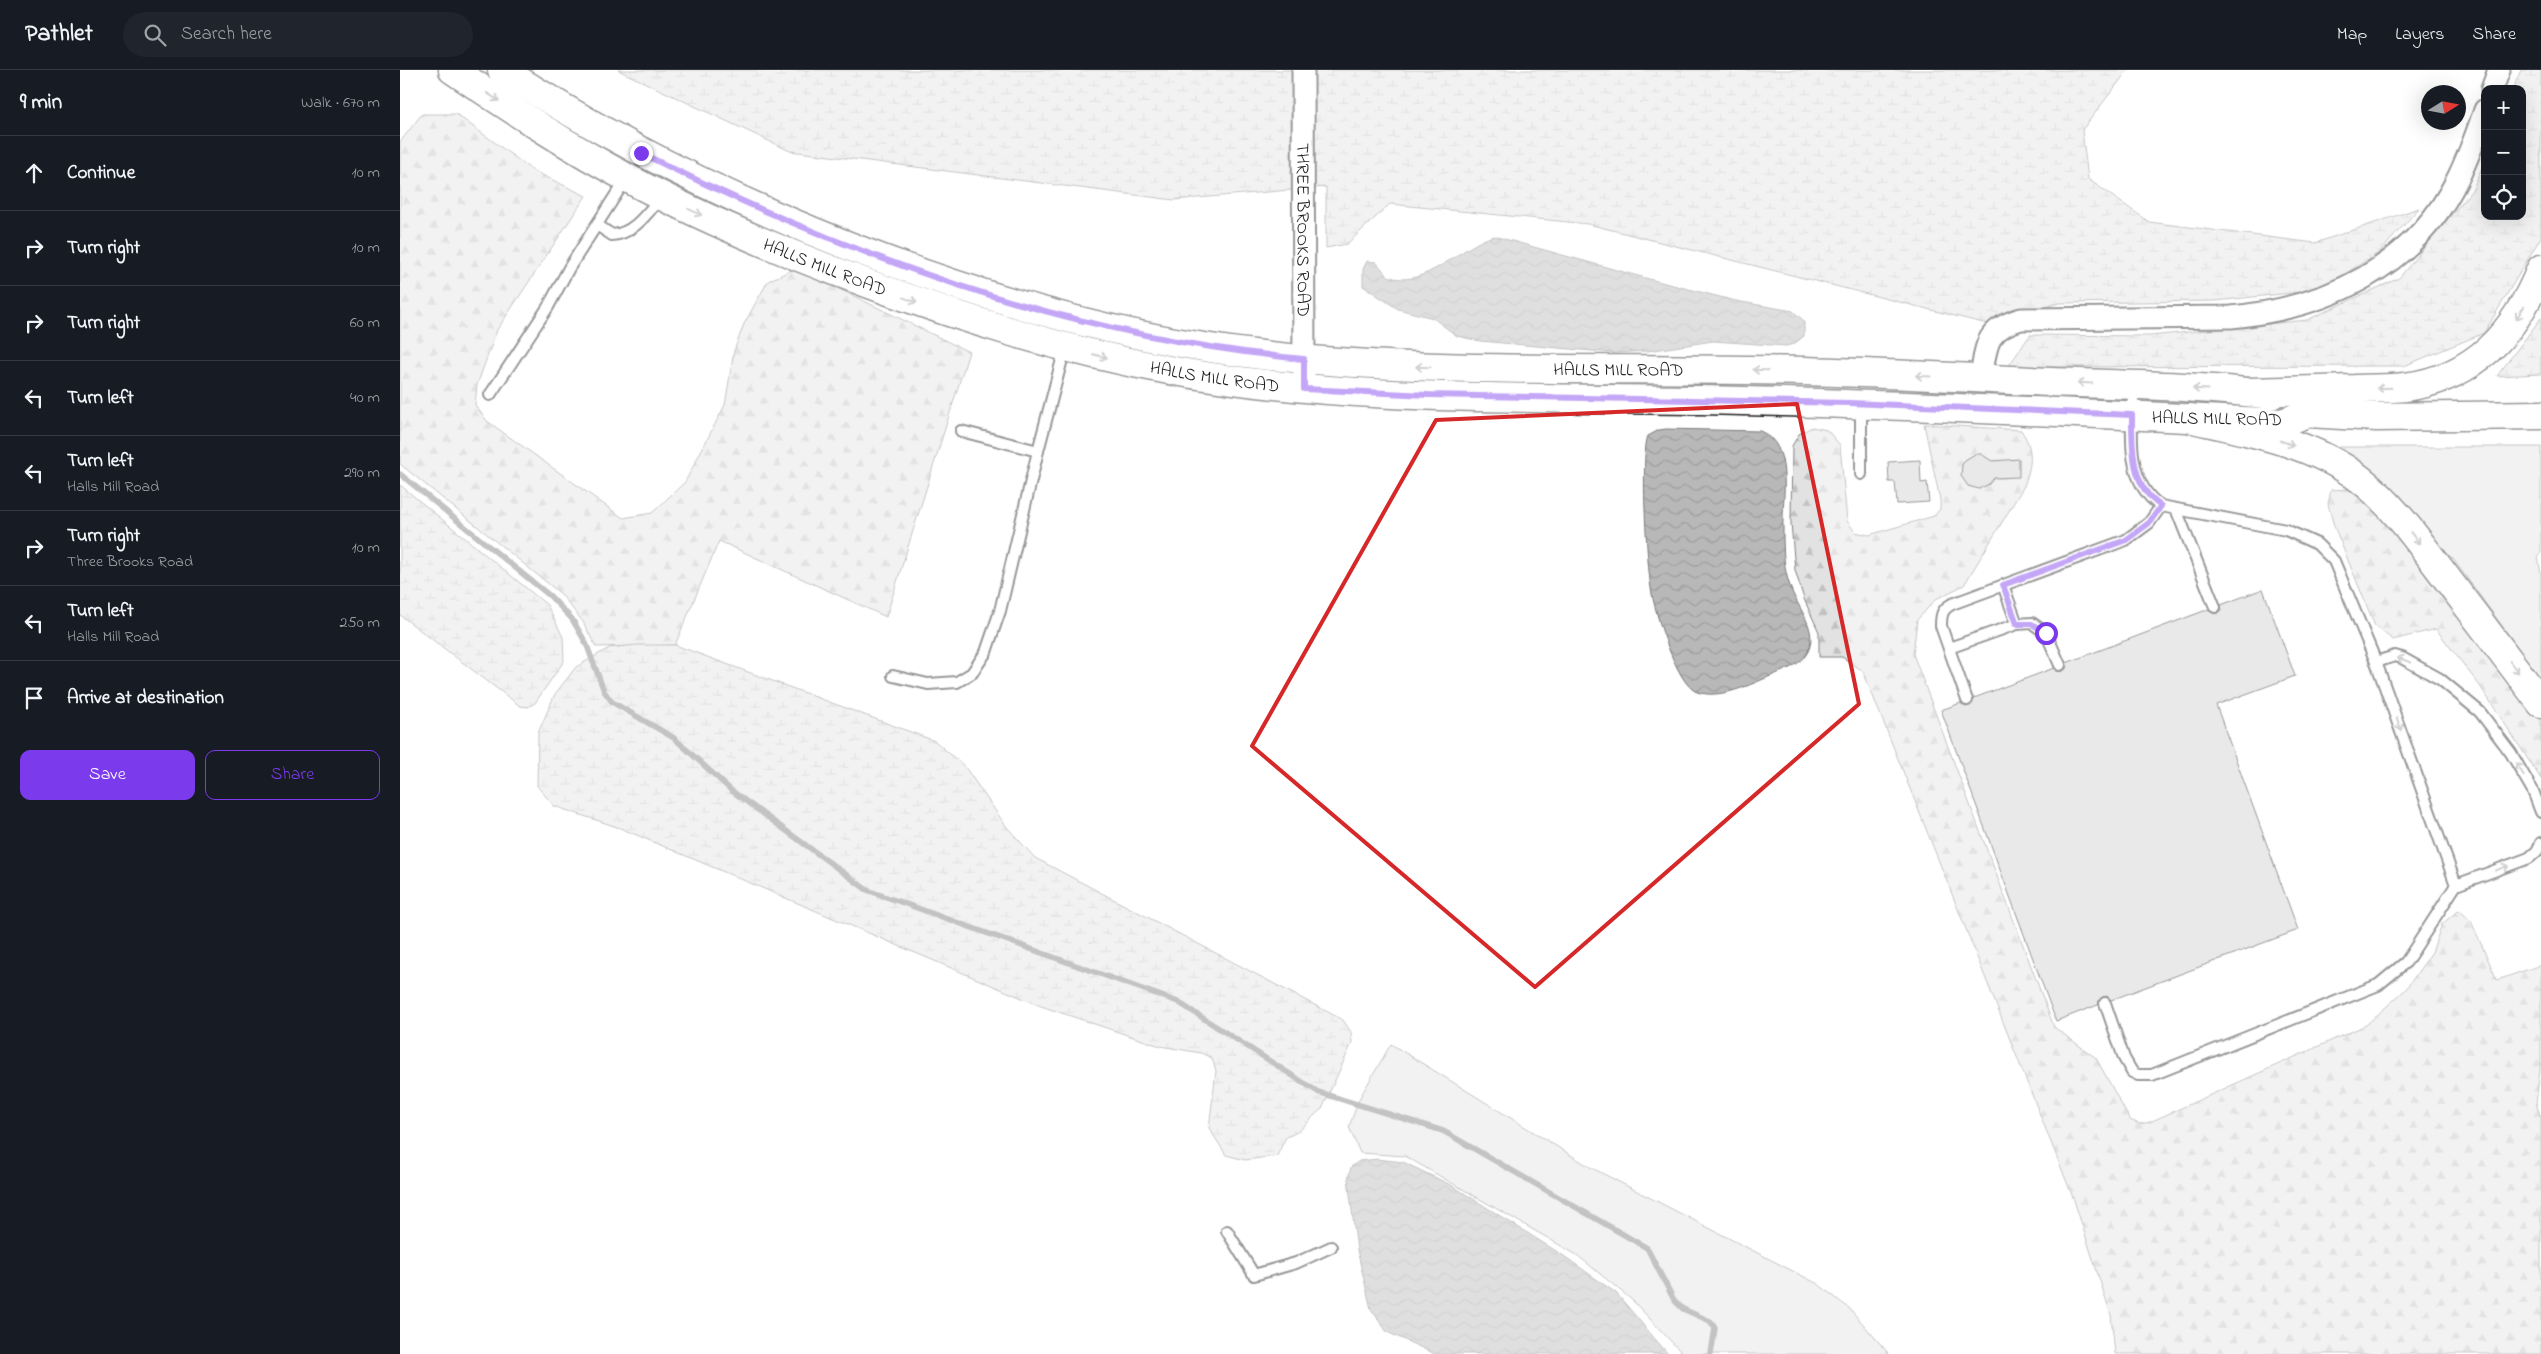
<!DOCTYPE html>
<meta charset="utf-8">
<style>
:root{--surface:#171b24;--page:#20242c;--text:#f1f3f6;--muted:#9ea1a6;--line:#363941;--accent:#7c3aed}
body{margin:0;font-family:"Indie Flower",sans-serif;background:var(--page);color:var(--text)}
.controls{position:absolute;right:15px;top:15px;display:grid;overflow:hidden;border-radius:10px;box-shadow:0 5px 20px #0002}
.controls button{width:45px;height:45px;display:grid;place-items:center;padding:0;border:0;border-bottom:1px solid var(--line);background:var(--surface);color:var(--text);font:25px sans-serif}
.compass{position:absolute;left:2021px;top:15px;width:45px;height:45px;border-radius:50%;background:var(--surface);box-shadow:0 5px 20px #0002;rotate:79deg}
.stop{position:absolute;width:15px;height:15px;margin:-11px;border:4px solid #7c3aed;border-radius:50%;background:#fff}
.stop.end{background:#7c3aed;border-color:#fff;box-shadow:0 1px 5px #0008}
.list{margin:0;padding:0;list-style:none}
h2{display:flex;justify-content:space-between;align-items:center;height:65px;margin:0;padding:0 20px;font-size:21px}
h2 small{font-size:16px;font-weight:400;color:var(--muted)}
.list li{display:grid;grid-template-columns:32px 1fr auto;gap:15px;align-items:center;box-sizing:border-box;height:75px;padding:0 20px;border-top:1px solid var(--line)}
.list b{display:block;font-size:19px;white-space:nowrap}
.list p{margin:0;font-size:16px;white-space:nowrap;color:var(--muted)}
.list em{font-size:16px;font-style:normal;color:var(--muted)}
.actions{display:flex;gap:10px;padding:15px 20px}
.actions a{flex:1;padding:11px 0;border:1px solid var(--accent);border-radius:10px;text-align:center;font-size:18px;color:var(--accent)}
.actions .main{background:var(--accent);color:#fff}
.icon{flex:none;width:28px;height:28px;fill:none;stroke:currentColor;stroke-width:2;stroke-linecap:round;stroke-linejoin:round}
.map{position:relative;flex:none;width:2141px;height:1284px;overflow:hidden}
header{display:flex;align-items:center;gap:30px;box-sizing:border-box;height:70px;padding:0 25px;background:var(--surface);border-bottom:1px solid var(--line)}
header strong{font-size:24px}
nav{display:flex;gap:28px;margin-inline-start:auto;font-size:18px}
.search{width:350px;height:45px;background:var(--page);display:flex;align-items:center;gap:12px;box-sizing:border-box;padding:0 18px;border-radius:28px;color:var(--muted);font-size:19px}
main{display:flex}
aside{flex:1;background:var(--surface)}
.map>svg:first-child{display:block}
</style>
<header>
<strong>Pathlet</strong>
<div class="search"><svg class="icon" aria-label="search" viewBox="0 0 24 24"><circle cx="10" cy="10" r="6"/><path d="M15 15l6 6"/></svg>Search here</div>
<nav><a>Map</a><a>Layers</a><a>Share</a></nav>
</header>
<main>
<aside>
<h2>9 min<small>Walk · 670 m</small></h2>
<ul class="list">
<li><svg class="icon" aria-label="ahead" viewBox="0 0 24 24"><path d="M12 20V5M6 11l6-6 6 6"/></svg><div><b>Continue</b></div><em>10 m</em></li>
<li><svg class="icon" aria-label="right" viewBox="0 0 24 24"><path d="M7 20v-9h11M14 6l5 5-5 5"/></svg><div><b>Turn right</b></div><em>10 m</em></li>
<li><svg class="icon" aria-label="right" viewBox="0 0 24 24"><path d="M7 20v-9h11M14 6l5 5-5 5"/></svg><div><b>Turn right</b></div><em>60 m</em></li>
<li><svg class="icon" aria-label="left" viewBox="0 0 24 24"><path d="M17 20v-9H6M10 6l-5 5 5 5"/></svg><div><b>Turn left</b></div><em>40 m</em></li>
<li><svg class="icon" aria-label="left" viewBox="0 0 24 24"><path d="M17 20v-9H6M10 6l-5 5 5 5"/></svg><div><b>Turn left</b><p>Halls Mill Road</p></div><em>290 m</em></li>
<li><svg class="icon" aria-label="right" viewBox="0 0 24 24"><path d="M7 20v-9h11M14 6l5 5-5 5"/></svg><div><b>Turn right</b><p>Three Brooks Road</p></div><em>10 m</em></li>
<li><svg class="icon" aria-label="left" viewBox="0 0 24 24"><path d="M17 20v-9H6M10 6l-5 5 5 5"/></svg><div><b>Turn left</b><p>Halls Mill Road</p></div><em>250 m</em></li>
<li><svg class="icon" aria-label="arrive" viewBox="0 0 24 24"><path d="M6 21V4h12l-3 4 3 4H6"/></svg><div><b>Arrive at destination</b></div></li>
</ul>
<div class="actions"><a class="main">Save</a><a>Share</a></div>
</aside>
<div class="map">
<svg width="2141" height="1284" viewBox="0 0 2141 1284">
<defs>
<pattern id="forest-firs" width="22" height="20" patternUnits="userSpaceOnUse" patternTransform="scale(1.25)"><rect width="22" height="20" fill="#e2e2e2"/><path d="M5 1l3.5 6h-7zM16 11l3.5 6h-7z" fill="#c1c1c1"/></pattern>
<pattern id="wetland-marsh" width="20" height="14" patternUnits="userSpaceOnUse" patternTransform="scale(1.25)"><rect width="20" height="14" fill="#e2e2e2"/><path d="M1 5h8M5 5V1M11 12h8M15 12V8" fill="none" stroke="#c1c1c1"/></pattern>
<pattern id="water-waves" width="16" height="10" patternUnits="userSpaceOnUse" patternTransform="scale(1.25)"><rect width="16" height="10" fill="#b8b8b8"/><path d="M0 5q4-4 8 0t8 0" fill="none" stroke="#9e9e9e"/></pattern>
</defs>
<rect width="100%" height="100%" fill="#fff"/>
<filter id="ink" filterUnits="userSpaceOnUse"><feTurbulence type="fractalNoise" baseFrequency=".02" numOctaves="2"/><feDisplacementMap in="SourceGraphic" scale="10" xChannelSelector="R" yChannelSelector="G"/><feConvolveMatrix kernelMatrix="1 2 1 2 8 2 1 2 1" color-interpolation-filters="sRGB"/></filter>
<g filter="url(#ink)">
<!-- green -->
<g fill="#e2e2e2" stroke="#7f7f7f">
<polygon points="1939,377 2141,377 2141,482 2138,486 2141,505 2141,609 2053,489"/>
<polygon points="991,974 1190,1097 1418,1214 1450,1239 1489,1284 1283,1284 1233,1231 1177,1185 1005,1086 960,1083 949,1057 959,1029"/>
</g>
<!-- forest -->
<g fill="url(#forest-firs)" stroke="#7f7f7f">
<polygon points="22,44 56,44 132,100 186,126 97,260 77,315 75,335 87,351 223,448 252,443 285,412 325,335 334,281 344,254 368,211 396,198 569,282 486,547 319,471 275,575 196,577 183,552 161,524 0,394 0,72"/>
<path d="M 1524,354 L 1621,360 C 1634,379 1632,395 1624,416 L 1564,515 L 1536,529 L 1517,550 L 1513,584 L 1654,957 L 1696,988 L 1730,1050 L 1740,1054 L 1750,1052 L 1966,955 L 2006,919 L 2032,882 L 2042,854 L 2059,840 L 2071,851 L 2097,910 L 2141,895 L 2141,991 L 2136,1033 L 2141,1048 L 2141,1284 L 1715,1284 L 1711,1245 L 1674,1130 L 1463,601 L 1442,587 L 1419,587 L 1419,562 L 1404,529 L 1395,500 L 1391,453 L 1392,376 L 1399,364 L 1412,357 L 1427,360 L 1440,375 L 1447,451 L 1455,462 L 1469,465 L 1534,446 L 1540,439 L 1540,430 Z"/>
<polygon points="1948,419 1970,431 2141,650 2141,709 2080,616 2036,559 1993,570 1975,556 1934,456 1928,434 1931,420"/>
</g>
<!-- wetland -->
<g fill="url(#wetland-marsh)" stroke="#7f7f7f">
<polygon points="218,0 1728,0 1682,60 1688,109 1749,152 1915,173 2019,138 1980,182 1919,220 1815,231 1659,233 1587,254 1188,154 990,134 947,174 926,178 926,117 774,130 390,81"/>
<polygon points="2121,0 2141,0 2141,167 2084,263 2004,296 1608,297 1630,265 1750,266 1907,250 1999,208 2073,119 2085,90 2085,146 2122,146 2122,19 2113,19"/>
<polygon points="2141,248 2141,304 2097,306"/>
<polygon points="0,415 147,535 163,567 164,591 135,633 128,637 120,636 0,545"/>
<path d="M 237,575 L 275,575 L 535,671 L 565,697 L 606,756 L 635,788 L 943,950 L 951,962 L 952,973 L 922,1039 C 907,1050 905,1061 886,1067 L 877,1086 L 845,1090 L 826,1085 L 809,1058 L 816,1001 L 812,988 L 801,983 L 760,976 L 641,936 L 220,758 L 154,736 L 137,716 L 138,663 L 155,624 L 176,597 L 209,578 Z"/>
</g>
<!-- water -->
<g fill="url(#water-waves)" stroke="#7a7a7a">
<path d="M 1094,166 L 1249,209 L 1336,231 L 1393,241 L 1404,251 L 1404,266 L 1394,274 L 1386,276 L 1313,271 L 1248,281 L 1214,283 L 1080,271 L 1057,266 L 1033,248 L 998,239 L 963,216 L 963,199 L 967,191 L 976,192 L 988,206 C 1023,221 1061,175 1094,166 Z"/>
<path d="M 1266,359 L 1360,361 C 1394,375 1382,426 1383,456 C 1383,476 1383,498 1390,516 C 1395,533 1411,550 1411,569 C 1410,591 1391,598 1373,605 C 1351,614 1321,630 1297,622 C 1277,615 1256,545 1252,524 C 1247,500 1240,386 1248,366 L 1259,360 Z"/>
<polygon points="977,1089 1003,1092 1051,1115 1164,1186 1216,1223 1268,1284 1035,1284 987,1262 971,1239 957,1180 948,1109 951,1097 959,1091"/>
</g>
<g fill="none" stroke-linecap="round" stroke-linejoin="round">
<!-- stream -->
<polyline stroke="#7a7a7a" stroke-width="5.5" points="0,404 150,526 172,549 186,573 204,621 212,632 274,668 332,721 467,820 778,932 918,1022 1043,1061 1247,1178 1274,1230 1283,1239 1310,1251 1315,1258 1311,1284"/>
</g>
<!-- building -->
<g fill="#cecece" stroke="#1c1c1c">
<polygon points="1575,384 1581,384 1592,391 1619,389 1619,407 1594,408 1589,414 1579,419 1568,416 1561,406 1562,395 1565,390"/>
<polygon points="1520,390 1521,413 1527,412 1529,432 1497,434 1495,412 1489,412 1488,392"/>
<polygon points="1863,519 1895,606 1816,635 1898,860 1711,930 1707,926 1702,927 1698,935 1656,951 1541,640 1561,633 1565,637 1570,636 1574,628 1654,598 1656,601 1662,601 1666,599 1666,593 1809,539 1817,544 1821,541 1821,535"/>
</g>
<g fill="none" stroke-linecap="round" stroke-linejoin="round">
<defs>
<g id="lane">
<path d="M 197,155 L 212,165 C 234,164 248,142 261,127"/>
<path d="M 1734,316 C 1732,354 1723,412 1761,436 L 1886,460 L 1917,474 L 1934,491 L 1976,592 L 2056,815"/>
<polyline points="90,325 148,237 169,198 226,109"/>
<polyline points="561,361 638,381 665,278"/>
<polyline points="1461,404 1461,334"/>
<polyline points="1776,439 1815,537"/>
<polyline points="1603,515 1617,554"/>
<polyline points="1549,578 1617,554 1632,553 1646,563 1660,595"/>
<polyline points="1976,592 1995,586 2002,588 2040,609 2080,642 2111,683 2133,721 2141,742"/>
<polyline points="493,606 528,614 557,612 572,603 586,582 600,541 638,381"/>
<path d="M 1567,630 L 1541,556 C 1541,545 1542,539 1552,534 L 1726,470 L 1749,453 L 1761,436"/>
<polyline points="1705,933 1724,988 1732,1002 1738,1005 1752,1005 1978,915 2006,892 2056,815 2129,788 2137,781 2141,773"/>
<polyline points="827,1161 854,1205 896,1193 931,1177"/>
</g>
<g id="street">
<path id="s1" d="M 903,0 L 904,305"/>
<polyline points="2092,19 2099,0"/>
<path d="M 1581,309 C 1586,276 1585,259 1621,249 L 1831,247 C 1926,238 2014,198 2058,108 C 2069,86 2077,63 2085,40"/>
</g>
<g id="primary">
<path id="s2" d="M 53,0 C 111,39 169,77 231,110 C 298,146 369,176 440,203 C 548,244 655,279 769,300 C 944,332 1124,327 1301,330 C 1495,334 1689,343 1882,353 L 1908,343 L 1977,347 L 2141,345"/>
<path id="s3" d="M 102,0 C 221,77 347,138 480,188 C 603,234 730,270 862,285 C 1023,303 1186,298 1348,300 C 1449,301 1550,307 1651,312 C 1724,315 1799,315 1871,325"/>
</g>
<g id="highway">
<path d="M 1848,322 C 1884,321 1920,320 1955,319 C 1971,318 1988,319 2005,317 C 2075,308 2116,262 2141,199"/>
<path d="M 1789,348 C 1846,361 1912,372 1960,409 C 1994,435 2019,472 2045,506 C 2077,548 2109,591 2141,633"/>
</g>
</defs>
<!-- lane casing -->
<use href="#lane" stroke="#1c1c1c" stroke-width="14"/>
<!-- street casing -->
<use href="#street" stroke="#1c1c1c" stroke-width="25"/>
<!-- primary casing -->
<use href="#primary" stroke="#1c1c1c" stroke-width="31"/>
<!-- highway casing -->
<use href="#highway" stroke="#1c1c1c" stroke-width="31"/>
<!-- lane -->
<use href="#lane" stroke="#fff" stroke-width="10"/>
<!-- street -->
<use href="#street" stroke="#fff" stroke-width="21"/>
<!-- primary -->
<use href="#primary" stroke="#fff" stroke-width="28"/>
<!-- highway -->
<use href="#highway" stroke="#fff" stroke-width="28"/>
</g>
<!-- one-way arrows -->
<defs><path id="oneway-shaft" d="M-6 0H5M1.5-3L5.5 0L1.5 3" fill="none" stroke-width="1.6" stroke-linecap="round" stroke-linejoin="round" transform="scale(1.25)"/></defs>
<g stroke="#999">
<use href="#oneway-shaft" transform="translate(93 27) rotate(33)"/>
<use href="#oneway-shaft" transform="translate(295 142) rotate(25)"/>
<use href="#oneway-shaft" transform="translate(510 230) rotate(20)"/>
<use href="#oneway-shaft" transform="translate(2120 243) rotate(122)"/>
<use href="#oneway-shaft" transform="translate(700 286) rotate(14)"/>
<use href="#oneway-shaft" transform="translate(1023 297) rotate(-178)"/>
<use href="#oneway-shaft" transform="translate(1360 300) rotate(-178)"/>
<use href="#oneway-shaft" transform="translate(1523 306) rotate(-177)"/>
<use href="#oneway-shaft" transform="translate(1685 313) rotate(-177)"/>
<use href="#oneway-shaft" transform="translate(1984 318) rotate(178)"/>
<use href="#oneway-shaft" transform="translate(1800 319) rotate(-177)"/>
<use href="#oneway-shaft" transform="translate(1887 373) rotate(19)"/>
<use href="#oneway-shaft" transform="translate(2015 468) rotate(52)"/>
<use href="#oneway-shaft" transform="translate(2004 590) rotate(-159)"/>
<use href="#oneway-shaft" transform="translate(2114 597) rotate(53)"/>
<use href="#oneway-shaft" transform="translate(1999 654) rotate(70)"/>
<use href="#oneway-shaft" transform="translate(2120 699) rotate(-121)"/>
<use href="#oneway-shaft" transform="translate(2102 798) rotate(-20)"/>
</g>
</g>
<g fill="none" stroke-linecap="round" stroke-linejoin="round" filter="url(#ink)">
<!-- route -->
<path stroke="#7c3aed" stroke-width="6" d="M 241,83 C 450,187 670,267 904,289 L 904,319 L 1028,325 L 1450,333 L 1732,345 C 1732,377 1731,417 1761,436 L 1749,453 L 1726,470 L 1603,515 L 1617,554 L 1632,554 L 1646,563"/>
</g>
<!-- marked area -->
<path d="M0 0H2141V1284H0ZM 1397,334 L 1459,634 L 1135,917 L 852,676 L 1036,350 Z" fill="#fff" fill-opacity=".55" fill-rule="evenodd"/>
<path fill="none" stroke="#d62828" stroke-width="4" stroke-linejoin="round" d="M 1397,334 L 1459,634 L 1135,917 L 852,676 L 1036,350 Z"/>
<g text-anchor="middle" stroke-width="4" stroke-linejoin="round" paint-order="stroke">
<!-- street labels -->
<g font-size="18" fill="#1c1c1c" stroke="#fff">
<text dy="6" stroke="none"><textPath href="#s1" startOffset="160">THREE BROOKS ROAD</textPath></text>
<text dy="6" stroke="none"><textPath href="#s2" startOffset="422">HALLS MILL ROAD</textPath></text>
<text dy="6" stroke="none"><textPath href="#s3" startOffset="1175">HALLS MILL ROAD</textPath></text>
<text dy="6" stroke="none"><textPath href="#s2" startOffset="828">HALLS MILL ROAD</textPath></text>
<text transform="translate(1817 348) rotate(1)" y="6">HALLS MILL ROAD</text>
</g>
</g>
</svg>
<div class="controls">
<button>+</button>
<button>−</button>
<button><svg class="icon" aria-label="locate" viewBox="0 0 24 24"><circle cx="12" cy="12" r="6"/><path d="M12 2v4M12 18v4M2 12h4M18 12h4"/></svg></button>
</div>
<svg class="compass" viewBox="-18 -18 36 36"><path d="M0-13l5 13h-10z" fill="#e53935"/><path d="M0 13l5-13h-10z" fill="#9ea1a6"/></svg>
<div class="stop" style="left:1646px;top:563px"></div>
<div class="stop end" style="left:241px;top:83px"></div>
</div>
</main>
